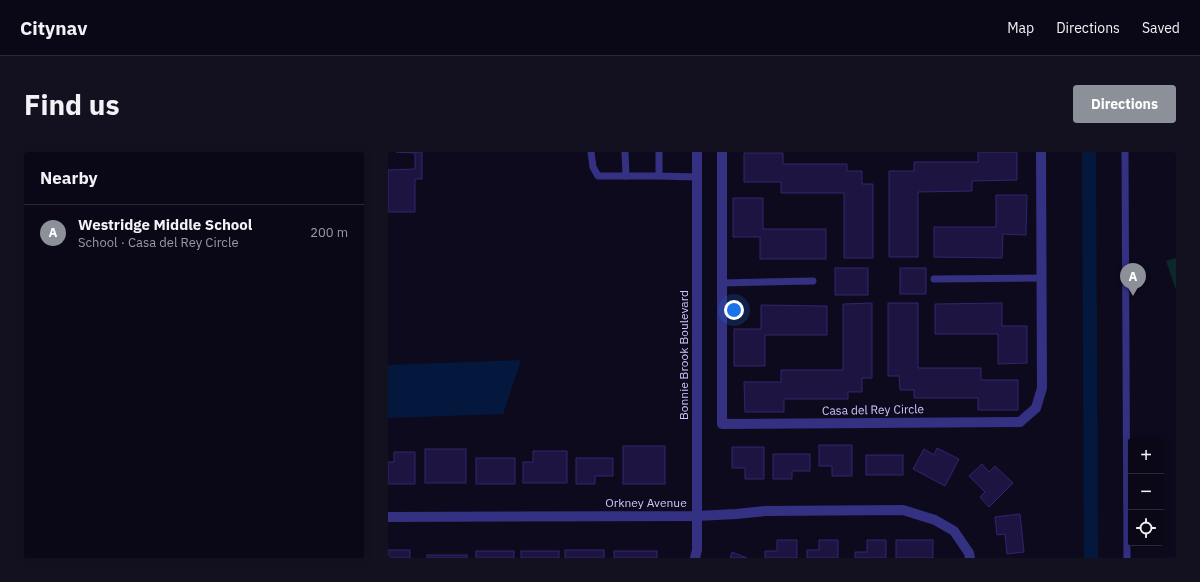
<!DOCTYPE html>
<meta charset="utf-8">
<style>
:root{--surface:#0a0816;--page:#13111f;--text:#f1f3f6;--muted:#999aa1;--line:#2a2935;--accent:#8c9099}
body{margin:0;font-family:"IBM Plex Sans",sans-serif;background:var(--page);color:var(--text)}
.controls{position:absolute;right:12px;bottom:12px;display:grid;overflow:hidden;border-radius:4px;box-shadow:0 2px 10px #0003}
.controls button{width:36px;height:36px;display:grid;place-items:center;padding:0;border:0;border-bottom:1px solid var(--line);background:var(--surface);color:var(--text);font:20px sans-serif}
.you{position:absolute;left:346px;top:158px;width:14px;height:14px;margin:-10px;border:3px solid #fff;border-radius:50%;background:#1a73e8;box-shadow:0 0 0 6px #1a73e833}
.badge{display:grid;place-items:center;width:26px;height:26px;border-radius:50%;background:var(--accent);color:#fff;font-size:13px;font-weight:700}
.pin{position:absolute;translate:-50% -33px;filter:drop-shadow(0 1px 2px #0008)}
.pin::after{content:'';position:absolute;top:21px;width:14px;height:12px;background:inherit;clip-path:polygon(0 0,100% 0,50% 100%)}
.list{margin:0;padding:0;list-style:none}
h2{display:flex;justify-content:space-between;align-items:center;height:52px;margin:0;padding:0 16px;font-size:17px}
h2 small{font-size:13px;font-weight:400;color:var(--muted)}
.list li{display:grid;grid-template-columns:26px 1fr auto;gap:12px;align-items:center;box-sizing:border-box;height:56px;padding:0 16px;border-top:1px solid var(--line)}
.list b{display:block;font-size:15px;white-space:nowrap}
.list p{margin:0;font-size:13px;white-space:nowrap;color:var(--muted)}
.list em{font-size:13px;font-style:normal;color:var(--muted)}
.icon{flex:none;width:22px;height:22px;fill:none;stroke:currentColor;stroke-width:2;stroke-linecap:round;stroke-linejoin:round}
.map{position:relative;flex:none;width:788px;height:406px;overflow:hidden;border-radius:4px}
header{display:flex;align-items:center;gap:24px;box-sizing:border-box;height:56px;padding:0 20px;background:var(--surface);border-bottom:1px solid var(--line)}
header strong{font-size:19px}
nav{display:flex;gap:22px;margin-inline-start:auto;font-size:14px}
.intro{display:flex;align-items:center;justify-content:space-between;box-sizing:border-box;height:96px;padding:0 24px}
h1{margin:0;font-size:28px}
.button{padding:10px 18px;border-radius:4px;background:var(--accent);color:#fff;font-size:14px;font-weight:700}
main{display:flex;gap:24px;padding:0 24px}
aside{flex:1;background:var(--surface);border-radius:4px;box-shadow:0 2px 10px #0003}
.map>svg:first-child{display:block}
</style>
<header>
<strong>Citynav</strong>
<nav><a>Map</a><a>Directions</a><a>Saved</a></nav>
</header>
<div class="intro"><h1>Find us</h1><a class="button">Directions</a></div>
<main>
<aside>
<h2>Nearby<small></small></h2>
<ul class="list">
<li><span class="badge">A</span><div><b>Westridge Middle School</b><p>School · Casa del Rey Circle</p></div><em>200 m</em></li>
</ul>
</aside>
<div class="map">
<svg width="788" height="406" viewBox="0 0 788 406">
<rect width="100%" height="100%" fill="#0e0a1e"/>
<!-- green -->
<polygon fill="#0c2828" points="788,106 788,138 778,109"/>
<!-- water -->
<polygon fill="#04183d" points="133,208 115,262 0,266 0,213"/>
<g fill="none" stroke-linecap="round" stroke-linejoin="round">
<!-- canal -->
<polyline stroke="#04183d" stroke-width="14" points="701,0 703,406"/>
</g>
<!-- building -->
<g fill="#1e1441" stroke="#34246f">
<polygon points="8,0 34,0 34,27 27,27 27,60 0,60 0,18 27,17 27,1"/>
<polygon points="590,0 629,0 629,28 584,29 584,39 530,40 530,105 501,105 501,19 526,19 526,10 590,10"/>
<polygon points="356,1 395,1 395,12 459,12 459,19 474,19 474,32 485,32 485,106 456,106 456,41 393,41 393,30 356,30"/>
<polygon points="608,43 639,43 638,83 615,82 614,106 546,105 546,75 608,75"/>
<polygon points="345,46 375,46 375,77 438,77 438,107 372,107 372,85 345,85"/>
<rect x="447" y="116" width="33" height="27"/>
<rect x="512" y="116" width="26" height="26"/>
<polygon points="484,151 484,226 474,226 474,240 460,240 460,247 396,247 396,260 357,260 356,230 393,230 393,218 455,218 455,152"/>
<polygon points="500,151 530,151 530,216 593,216 593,228 630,228 630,258 590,258 590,246 526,246 526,238 512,238 511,224 500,224"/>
<polygon points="614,151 614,174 639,174 639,211 610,212 610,182 547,182 547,152"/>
<polygon points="373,153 439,154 439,183 377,183 377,214 346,214 346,177 373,177"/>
<polygon points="431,293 464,293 464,324 444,324 444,314 431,314"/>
<rect x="235" y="294" width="42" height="38"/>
<polygon points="344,295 376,295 376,327 357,327 357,316 344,316"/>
<polygon points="549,296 571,307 557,334 525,317 536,297 546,303"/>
<rect x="37" y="297" width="41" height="34"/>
<polygon points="145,299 179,299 179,331 135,331 135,310 145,310"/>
<polygon points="6,300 27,300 27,332 0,332 0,310 6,310"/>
<polygon points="385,302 422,302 422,319 404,319 404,327 385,327"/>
<rect x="478" y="303" width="37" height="20"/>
<rect x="88" y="306" width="39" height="26"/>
<polygon points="188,306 225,306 225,324 207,324 207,332 188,332"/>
<polygon points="594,312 601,320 607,314 625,331 601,355 592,345 597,340 581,324"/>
<polygon points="632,362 636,400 619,402 617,382 609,383 607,365"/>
<polygon points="389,388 409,388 409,406 377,406 377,399 389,399"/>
<polygon points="431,388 450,388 450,406 419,406 419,398 431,398"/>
<polygon points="479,388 498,388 498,406 467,406 467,400 479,400"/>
<rect x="508" y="388" width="37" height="18"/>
<rect x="0" y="398" width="22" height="8"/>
<rect x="177" y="398" width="39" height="8"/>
<rect x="88" y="399" width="38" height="7"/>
<rect x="133" y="399" width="38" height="7"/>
<rect x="226" y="399" width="43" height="7"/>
<polygon points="344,400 359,406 342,406"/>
<rect x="39" y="403" width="40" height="3"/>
</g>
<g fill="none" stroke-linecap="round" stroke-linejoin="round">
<!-- service -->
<g stroke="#343082" stroke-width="7">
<polyline points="203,0 205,15 210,24 271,24"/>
<polyline points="237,0 238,24"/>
<polyline points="271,0 271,24 309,25"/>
<polyline points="737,0 739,406"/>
<polyline points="546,127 654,126"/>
<polyline points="334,131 425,129"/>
</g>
<!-- minor -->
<g stroke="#343082" stroke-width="10">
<polyline points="334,0 334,272 632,270 648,256 654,236 653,0"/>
<polyline points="0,365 309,364 348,362 377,359 515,358 547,368 566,379 581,401 582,406"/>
<polyline points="307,406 309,398 309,0"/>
</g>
</g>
<g text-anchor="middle" stroke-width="3" stroke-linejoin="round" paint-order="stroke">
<!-- street labels -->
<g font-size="12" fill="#cec7ff" stroke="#0e0a1e">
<text transform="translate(296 203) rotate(-90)" y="4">Bonnie Brook Boulevard</text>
<text transform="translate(485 258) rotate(-1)" y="4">Casa del Rey Circle</text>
<text x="258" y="355">Orkney Avenue</text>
</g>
</g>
</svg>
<div class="controls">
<button>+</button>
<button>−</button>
<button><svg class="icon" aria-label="locate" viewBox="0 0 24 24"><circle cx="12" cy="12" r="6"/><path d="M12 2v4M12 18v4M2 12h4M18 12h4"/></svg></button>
</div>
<div class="you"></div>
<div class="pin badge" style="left:745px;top:144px">A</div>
</div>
</main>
